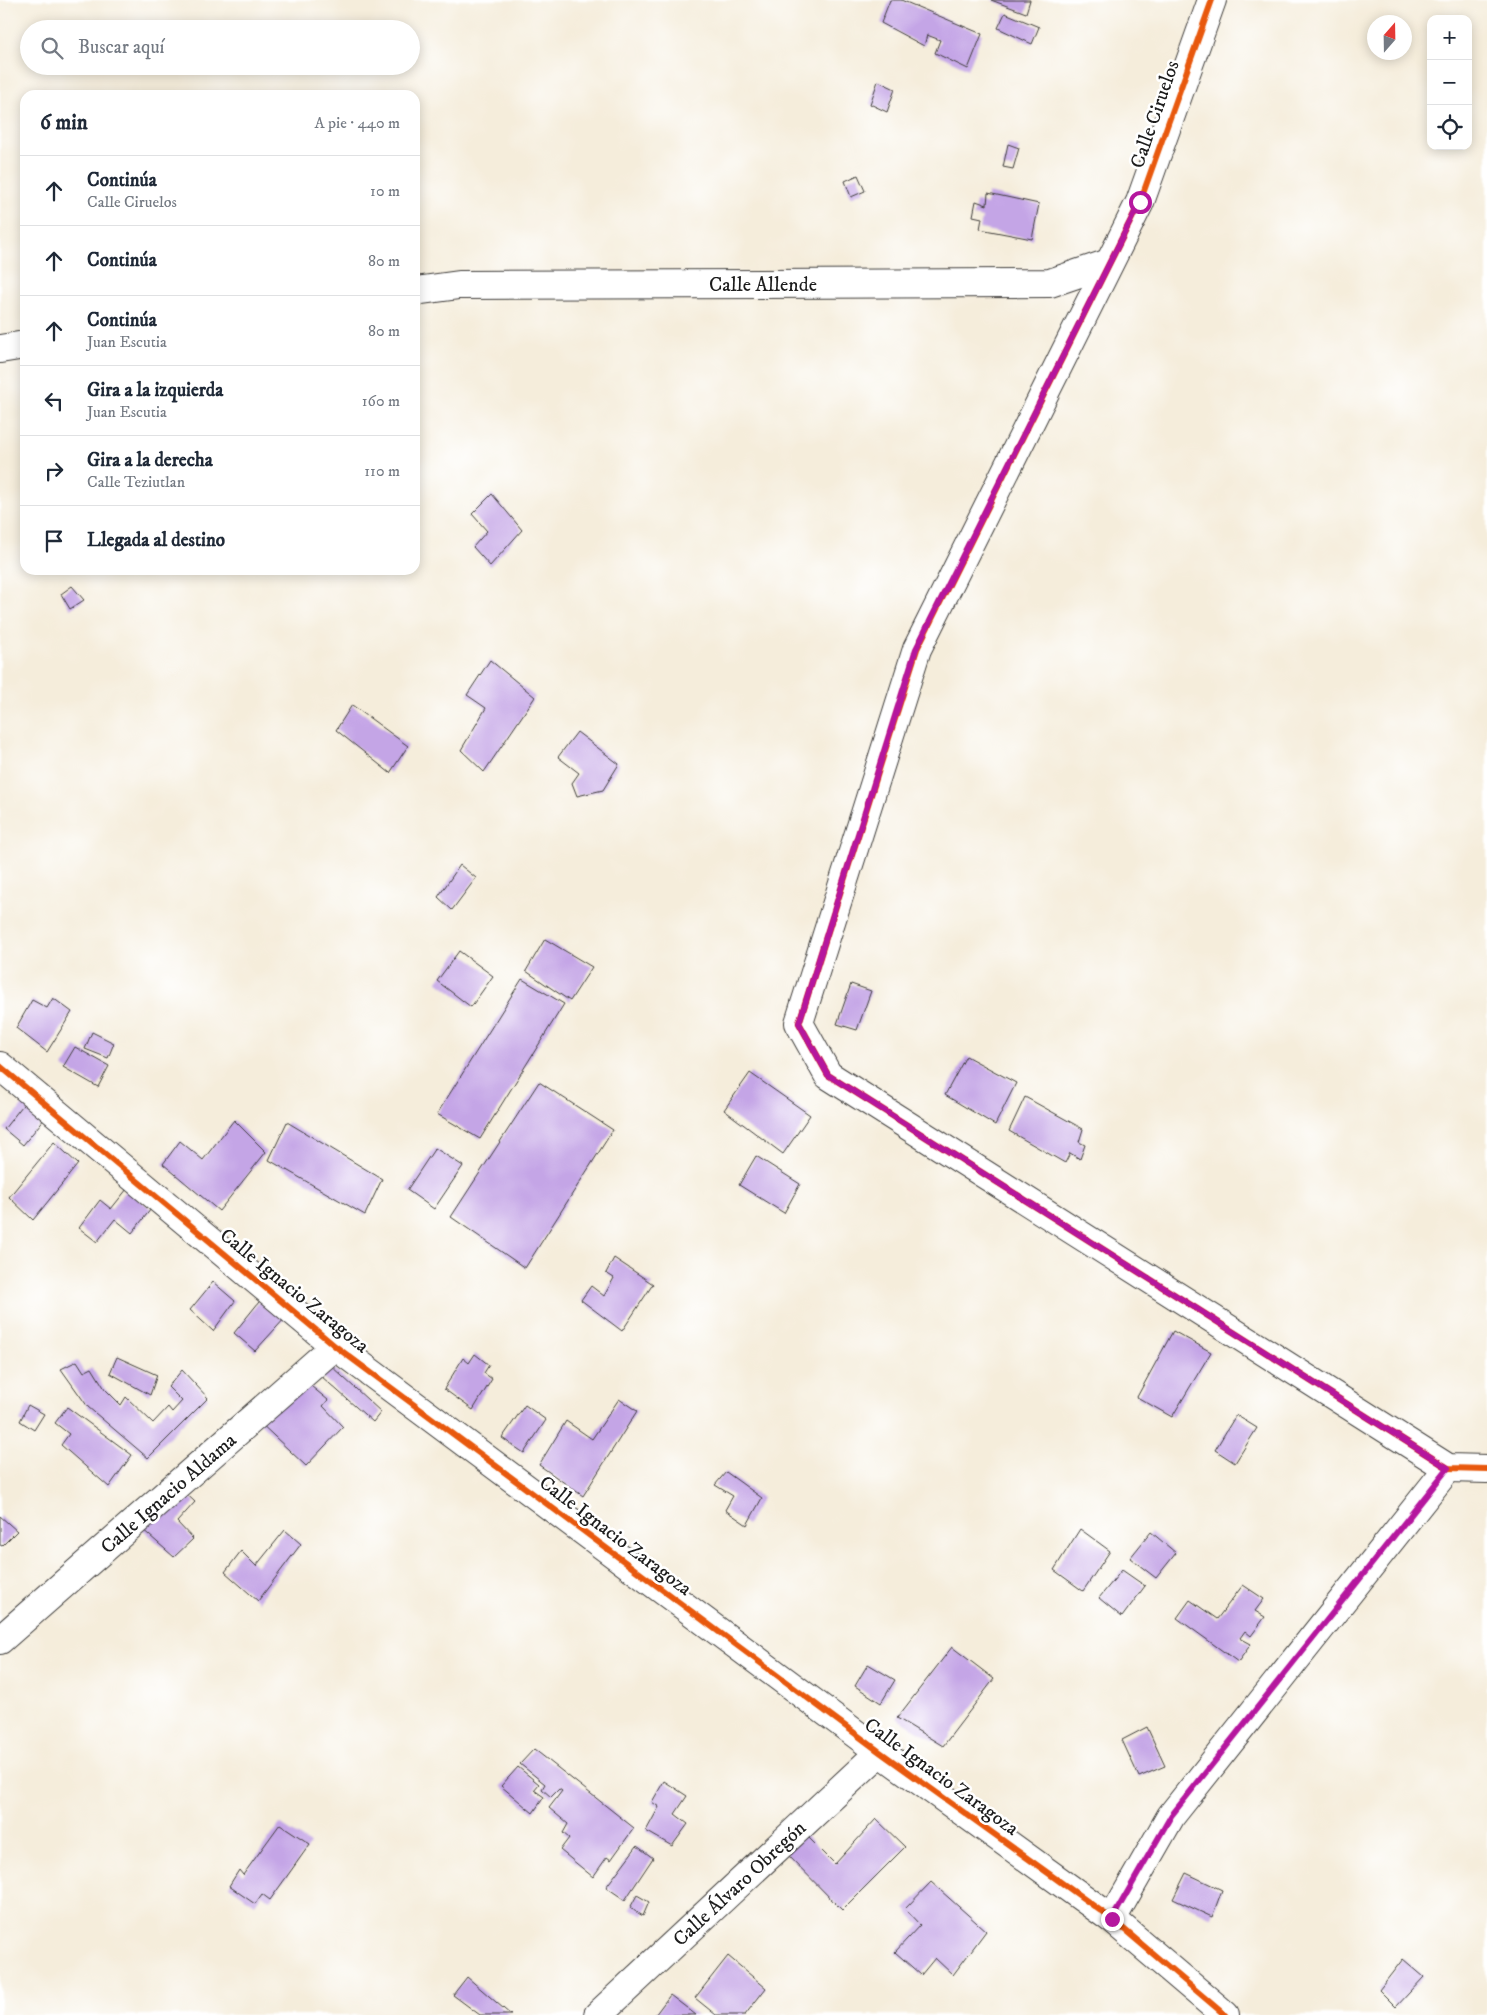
<!DOCTYPE html>
<html lang="es">
<meta charset="utf-8">
<style>
:root{--surface:#fff;--page:#f6f6f7;--text:#1f2937;--muted:#747a83;--line:#e0e1e3}
body{margin:0;font-family:"IM FELL DW Pica",serif;background:var(--page);color:var(--text)}
.controls{position:absolute;right:15px;top:15px;display:grid;overflow:hidden;border-radius:10px;box-shadow:0 2px 12px #0003}
.controls button{width:45px;height:45px;display:grid;place-items:center;padding:0;border:0;border-bottom:1px solid var(--line);background:var(--surface);color:var(--text);font:25px sans-serif}
.compass{position:absolute;left:1367px;top:15px;width:45px;height:45px;border-radius:50%;background:var(--surface);box-shadow:0 2px 12px #0003;rotate:20deg}
.stop{position:absolute;width:15px;height:15px;margin:-11px;border:4px solid #b5179e;border-radius:50%;background:#fff}
.stop.end{background:#b5179e;border-color:#fff;box-shadow:0 1px 5px #0008}
.list{margin:0;padding:0;list-style:none}
h2{display:flex;justify-content:space-between;align-items:center;height:65px;margin:0;padding:0 20px;font-size:21px}
h2 small{font-size:16px;font-weight:400;color:var(--muted)}
.list li{display:grid;grid-template-columns:32px 1fr auto;gap:15px;align-items:center;box-sizing:border-box;height:70px;padding:0 20px;border-top:1px solid var(--line)}
.list b{display:block;font-size:19px;white-space:nowrap}
.list p{margin:0;font-size:16px;white-space:nowrap;color:var(--muted)}
.list em{font-size:16px;font-style:normal;color:var(--muted)}
.icon{flex:none;width:28px;height:28px;fill:none;stroke:currentColor;stroke-width:2;stroke-linecap:round;stroke-linejoin:round}
.map{position:relative;flex:none;width:1487px;height:2015px;overflow:hidden}
.search{position:absolute;background:var(--surface);box-shadow:0 2px 12px #0003;left:20px;top:20px;width:400px;height:55px;display:flex;align-items:center;gap:12px;box-sizing:border-box;padding:0 18px;border-radius:28px;color:var(--muted);font-size:19px}
.panel{position:absolute;background:var(--surface);box-shadow:0 2px 12px #0003;left:20px;top:90px;width:400px;height:485px;border-radius:15px}
.map>svg:first-child{display:block}
</style>
<div class="map">
<svg width="1487" height="2015" viewBox="0 0 1487 2015">
<rect width="100%" height="100%" fill="#fff"/>
<filter id="ink" filterUnits="userSpaceOnUse"><feTurbulence type="fractalNoise" baseFrequency=".02" numOctaves="2"/><feDisplacementMap in="SourceGraphic" scale="10" xChannelSelector="R" yChannelSelector="G"/><feConvolveMatrix kernelMatrix="1 2 1 2 8 2 1 2 1" color-interpolation-filters="sRGB"/></filter>
<filter id="wash" filterUnits="userSpaceOnUse"><feTurbulence type="fractalNoise" baseFrequency=".0096" numOctaves="4" result="noise"/><feDisplacementMap in="SourceGraphic" scale="20" xChannelSelector="R" yChannelSelector="G"/><feGaussianBlur stdDeviation="1.12" result="paint"/><feColorMatrix in="noise" values="0 0 0 0 0 0 0 0 0 0 0 0 0 0 0 0 0 1.4 0 .05"/><feComposite in="paint" operator="in"/></filter>
<g filter="url(#wash)">
<rect width="100%" height="100%" fill="#f5eddb"/>
<g id="blocks">
<!-- building -->
<g fill="#c4a5e6">
<polygon points="890,0 901,0 982,34 968,69 935,53 940,40 927,35 924,46 881,23"/>
<polygon points="991,0 1030,0 1026,13"/>
<polygon points="1005,13 1039,27 1032,44 998,28"/>
<polygon points="878,81 895,89 887,112 870,104"/>
<polygon points="1008,144 1019,148 1013,169 1003,167"/>
<polygon points="858,175 865,191 851,197 845,181"/>
<polygon points="988,193 1039,204 1032,239 980,229 982,218 973,216 976,201 987,205"/>
<polygon points="492,494 522,530 490,566 473,547 487,531 472,514"/>
<polygon points="72,586 84,600 70,609 61,594"/>
<polygon points="490,660 535,697 484,772 461,750 486,708 467,695"/>
<polygon points="352,705 408,746 390,773 336,730"/>
<polygon points="577,732 619,764 603,790 577,796 572,783 579,773 558,757"/>
<polygon points="460,865 476,878 452,910 438,897"/>
<polygon points="545,939 592,967 570,1001 526,971"/>
<polygon points="459,951 493,976 471,1007 437,981"/>
<polygon points="522,979 564,1004 480,1139 437,1114"/>
<polygon points="851,984 871,991 857,1030 837,1024"/>
<polygon points="53,998 72,1012 47,1052 16,1028 32,1000 47,1008"/>
<polygon points="92,1032 114,1043 108,1058 85,1049"/>
<polygon points="75,1047 109,1066 98,1087 63,1067"/>
<polygon points="966,1056 1016,1083 995,1125 945,1095"/>
<polygon points="750,1073 810,1115 783,1154 724,1110"/>
<polygon points="539,1082 613,1130 525,1268 451,1217"/>
<polygon points="1025,1097 1083,1129 1079,1142 1085,1145 1080,1159 1070,1153 1065,1163 1009,1131"/>
<polygon points="26,1101 45,1118 23,1145 4,1129"/>
<polygon points="234,1120 266,1152 219,1211 163,1164 180,1141 203,1160"/>
<polygon points="287,1122 382,1179 365,1215 269,1160"/>
<polygon points="54,1142 78,1164 33,1220 9,1197"/>
<polygon points="435,1148 463,1166 434,1209 407,1190"/>
<polygon points="756,1156 800,1184 784,1213 739,1185"/>
<polygon points="127,1189 151,1209 132,1233 115,1219 97,1242 79,1228 100,1200 111,1209"/>
<polygon points="614,1258 653,1284 622,1331 581,1300 591,1286 604,1296 614,1278 606,1273"/>
<polygon points="213,1282 235,1301 213,1331 190,1310"/>
<polygon points="263,1297 286,1317 255,1351 234,1333"/>
<polygon points="1173,1331 1211,1352 1172,1417 1137,1397"/>
<polygon points="475,1354 489,1365 484,1373 492,1379 473,1410 444,1389 463,1358 469,1363"/>
<polygon points="117,1357 157,1375 150,1395 110,1373"/>
<polygon points="77,1361 84,1372 92,1368 105,1389 121,1405 126,1397 153,1423 168,1407 172,1412 182,1401 168,1387 182,1370 208,1398 148,1458 88,1407 61,1369"/>
<polygon points="330,1365 381,1412 373,1422 321,1376"/>
<polygon points="306,1382 328,1400 323,1406 343,1427 306,1466 258,1421"/>
<polygon points="619,1399 637,1411 583,1496 539,1465 566,1421 592,1439"/>
<polygon points="28,1405 44,1414 34,1430 20,1421"/>
<polygon points="525,1405 546,1420 524,1453 502,1438"/>
<polygon points="67,1407 132,1455 109,1487 61,1445 69,1434 55,1423"/>
<polygon points="1236,1415 1257,1428 1235,1463 1215,1450"/>
<polygon points="726,1472 762,1498 747,1525 725,1510 733,1496 715,1485"/>
<polygon points="179,1487 195,1502 177,1522 193,1539 174,1557 141,1528"/>
<polygon points="0,1516 17,1531 2,1546 0,1545"/>
<polygon points="1080,1529 1110,1551 1083,1591 1054,1570"/>
<polygon points="285,1530 301,1544 258,1601 225,1572 241,1551 256,1566"/>
<polygon points="1151,1532 1176,1553 1156,1578 1130,1558"/>
<polygon points="1122,1570 1145,1586 1122,1617 1099,1598"/>
<polygon points="1243,1585 1264,1599 1255,1611 1265,1617 1251,1636 1245,1631 1240,1638 1251,1644 1238,1662 1177,1618 1190,1600 1217,1619"/>
<polygon points="952,1647 994,1679 943,1746 897,1718"/>
<polygon points="868,1664 895,1680 881,1703 855,1686"/>
<polygon points="1147,1727 1165,1766 1139,1777 1122,1740"/>
<polygon points="534,1749 634,1828 611,1860 607,1857 593,1877 560,1850 569,1838 563,1833 568,1824 549,1808 562,1791 559,1789 551,1797 542,1789 545,1784 520,1764"/>
<polygon points="518,1767 539,1784 534,1790 544,1797 533,1813 501,1786"/>
<polygon points="664,1781 687,1796 675,1814 688,1824 672,1846 646,1831 659,1807 652,1802"/>
<polygon points="876,1819 905,1847 842,1910 782,1849 802,1831 835,1864"/>
<polygon points="280,1824 310,1844 270,1900 262,1894 255,1904 229,1886 239,1870 243,1875"/>
<polygon points="637,1846 653,1858 625,1900 606,1887"/>
<polygon points="1186,1873 1222,1890 1212,1917 1173,1899"/>
<polygon points="931,1882 986,1931 953,1975 935,1958 921,1975 895,1952 920,1925 905,1909"/>
<polygon points="637,1895 649,1902 643,1916 630,1908"/>
<polygon points="728,1956 766,1988 745,2015 716,2015 695,1998"/>
<polygon points="1403,1959 1424,1977 1396,2007 1379,1990"/>
<polygon points="467,1977 511,2015 480,2015 453,1995"/>
<polygon points="670,1995 696,2015 655,2015"/>
</g>
</g>
</g>
<g filter="url(#ink)">
<use href="#blocks" fill-opacity="0" stroke="#3d3b39" stroke-width="1"/>
<g fill="none" stroke-linecap="round" stroke-linejoin="round">
<defs>
<g id="minor">
<polyline points="1212,0 1140,202 917,649 799,1023 828,1075 1448,1468 1487,1469"/>
<polyline points="415,291 459,285 1050,283 1109,263"/>
<polyline points="0,349 25,345"/>
<polyline points="0,1066 335,1346 880,1752 1112,1919 1225,2015"/>
<polyline points="0,1640 335,1346"/>
<polyline points="1112,1919 1171,1816 1448,1468"/>
<polyline points="598,2015 880,1752"/>
</g>
</defs>
<!-- minor casing -->
<use href="#minor" stroke="#3d3b39" stroke-width="30"/>
<!-- minor -->
<use href="#minor" stroke="#fff" stroke-width="28"/>
<defs>
<g id="cycleway">
<polyline points="1212,0 1140,202 917,649 799,1023 828,1075 1448,1468 1487,1469"/>
<polyline points="0,1066 335,1346 880,1752 1112,1919 1225,2015"/>
</g>
</defs>
<!-- cycleway casing -->
<use href="#cycleway" stroke="#fff" stroke-width="9"/>
<!-- cycleway -->
<use href="#cycleway" stroke="#e8590c" stroke-width="6"/>
</g>
</g>
<g fill="none" stroke-linecap="round" stroke-linejoin="round" filter="url(#ink)">
<!-- route -->
<polyline stroke="#b5179e" stroke-width="6" points="1112,1919 1171,1816 1448,1468 828,1075 799,1023 916,649 1140,202"/>
</g>
<g text-anchor="middle" stroke-width="5" stroke-linejoin="round" paint-order="stroke">
<!-- street labels -->
<g font-size="20" fill="#1c1c1c" stroke="#fff">
<text transform="translate(1154 114) rotate(-71)" y="7">Calle Ciruelos</text>
<text x="763" y="291">Calle Allende</text>
<text transform="translate(295 1290) rotate(39)" y="7">Calle Ignacio Zaragoza</text>
<text transform="translate(168 1493) rotate(-41)" y="7">Calle Ignacio Aldama</text>
<text transform="translate(616 1535) rotate(37)" y="7">Calle Ignacio Zaragoza</text>
<text transform="translate(942 1776) rotate(36)" y="7">Calle Ignacio Zaragoza</text>
<text transform="translate(739 1883) rotate(-43)" y="7">Calle Álvaro Obregón</text>
</g>
</g>
</svg>
<div class="controls">
<button>+</button>
<button>−</button>
<button><svg class="icon" aria-label="locate" viewBox="0 0 24 24"><circle cx="12" cy="12" r="6"/><path d="M12 2v4M12 18v4M2 12h4M18 12h4"/></svg></button>
</div>
<svg class="compass" viewBox="-18 -18 36 36"><path d="M0-13l5 13h-10z" fill="#e53935"/><path d="M0 13l5-13h-10z" fill="#747a83"/></svg>
<div class="stop" style="left:1140px;top:202px"></div>
<div class="stop end" style="left:1112px;top:1919px"></div>
<div class="search"><svg class="icon" aria-label="search" viewBox="0 0 24 24"><circle cx="10" cy="10" r="6"/><path d="M15 15l6 6"/></svg>Buscar aquí</div>
<section class="panel">
<h2>6 min<small>A pie · 440 m</small></h2>
<ul class="list">
<li><svg class="icon" aria-label="ahead" viewBox="0 0 24 24"><path d="M12 20V5M6 11l6-6 6 6"/></svg><div><b>Continúa</b><p>Calle Ciruelos</p></div><em>10 m</em></li>
<li><svg class="icon" aria-label="ahead" viewBox="0 0 24 24"><path d="M12 20V5M6 11l6-6 6 6"/></svg><div><b>Continúa</b></div><em>80 m</em></li>
<li><svg class="icon" aria-label="ahead" viewBox="0 0 24 24"><path d="M12 20V5M6 11l6-6 6 6"/></svg><div><b>Continúa</b><p>Juan Escutia</p></div><em>80 m</em></li>
<li><svg class="icon" aria-label="left" viewBox="0 0 24 24"><path d="M17 20v-9H6M10 6l-5 5 5 5"/></svg><div><b>Gira a la izquierda</b><p>Juan Escutia</p></div><em>160 m</em></li>
<li><svg class="icon" aria-label="right" viewBox="0 0 24 24"><path d="M7 20v-9h11M14 6l5 5-5 5"/></svg><div><b>Gira a la derecha</b><p>Calle Teziutlan</p></div><em>110 m</em></li>
<li><svg class="icon" aria-label="arrive" viewBox="0 0 24 24"><path d="M6 21V4h12l-3 4 3 4H6"/></svg><div><b>Llegada al destino</b></div></li>
</ul>
</section>
</div>
